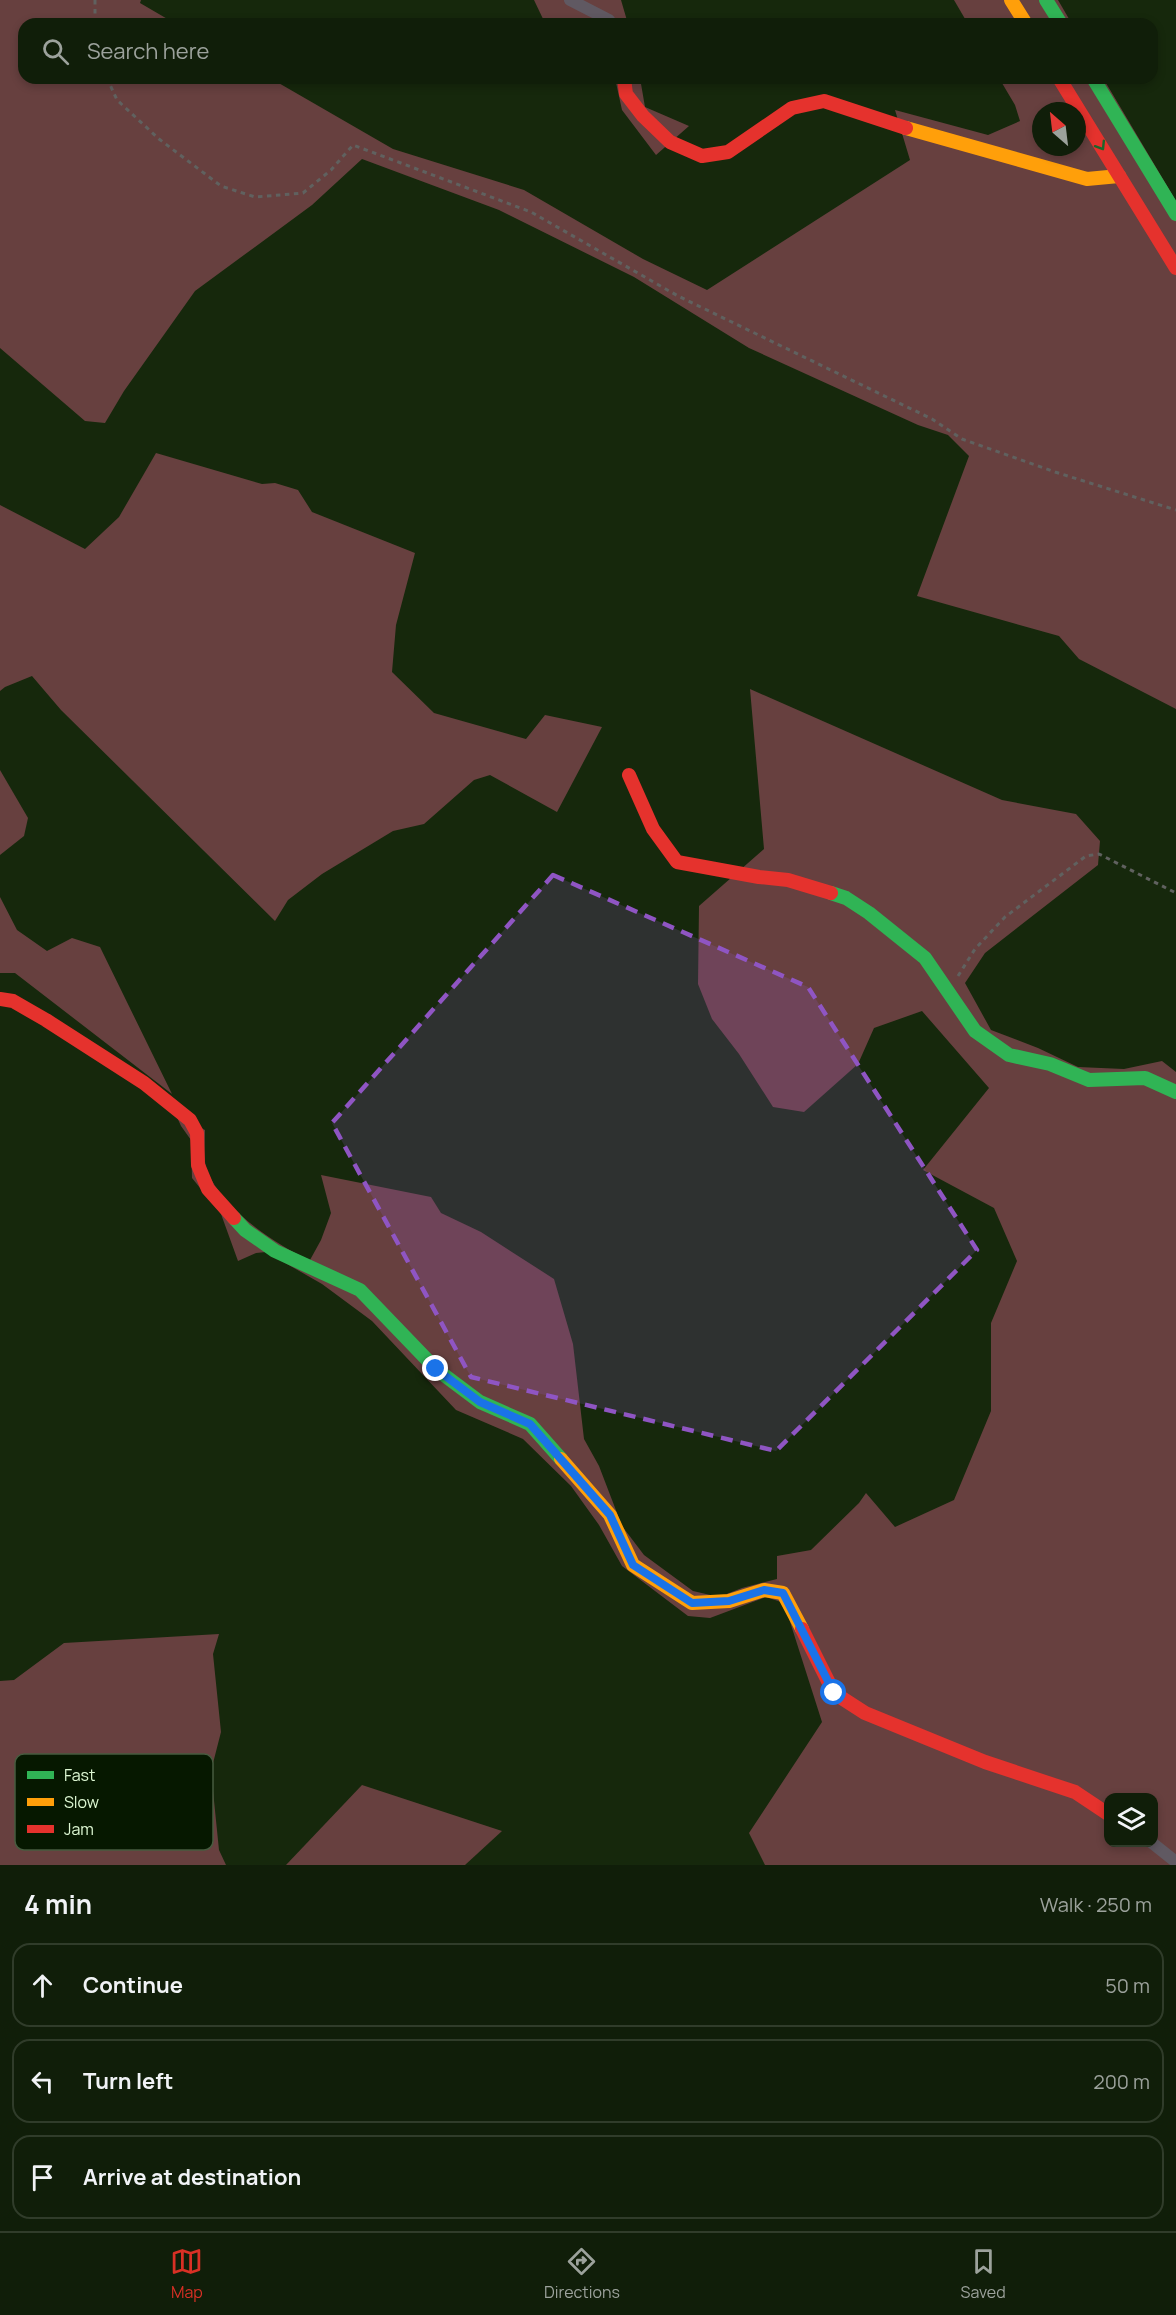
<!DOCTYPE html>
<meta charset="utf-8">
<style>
:root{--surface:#101e09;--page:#1e2b17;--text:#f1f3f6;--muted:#9ca29c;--line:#303c2a;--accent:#d93025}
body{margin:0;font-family:Manrope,sans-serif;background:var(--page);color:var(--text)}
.controls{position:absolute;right:18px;bottom:18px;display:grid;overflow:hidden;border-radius:12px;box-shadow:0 3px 9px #0003}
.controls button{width:54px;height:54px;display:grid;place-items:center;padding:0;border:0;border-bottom:2px solid var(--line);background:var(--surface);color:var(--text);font:30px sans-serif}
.compass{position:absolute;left:1032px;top:102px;width:54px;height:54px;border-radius:50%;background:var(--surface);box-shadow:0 3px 9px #0003;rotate:332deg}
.stop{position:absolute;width:18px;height:18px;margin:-14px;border:4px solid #1a73e8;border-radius:50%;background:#fff}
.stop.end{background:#1a73e8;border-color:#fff;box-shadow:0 2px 6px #0008}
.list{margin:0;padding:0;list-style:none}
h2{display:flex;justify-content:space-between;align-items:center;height:78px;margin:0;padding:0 24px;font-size:26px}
h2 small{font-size:20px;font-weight:400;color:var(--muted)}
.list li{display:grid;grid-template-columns:39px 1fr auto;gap:18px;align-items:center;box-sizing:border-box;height:84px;margin:0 12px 12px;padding:0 12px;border:2px solid var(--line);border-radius:18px}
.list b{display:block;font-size:22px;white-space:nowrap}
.list em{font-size:20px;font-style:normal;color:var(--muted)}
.icon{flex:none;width:33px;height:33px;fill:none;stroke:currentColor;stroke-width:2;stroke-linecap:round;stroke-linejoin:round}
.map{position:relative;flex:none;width:1176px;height:1865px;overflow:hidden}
.search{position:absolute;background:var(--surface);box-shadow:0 3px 9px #0003;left:18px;right:18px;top:18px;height:66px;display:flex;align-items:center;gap:15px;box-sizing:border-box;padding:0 21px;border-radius:18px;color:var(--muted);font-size:22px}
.sheet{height:366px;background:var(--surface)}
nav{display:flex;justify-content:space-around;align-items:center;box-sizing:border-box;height:84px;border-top:2px solid var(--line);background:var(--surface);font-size:16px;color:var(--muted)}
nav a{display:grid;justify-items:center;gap:3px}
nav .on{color:var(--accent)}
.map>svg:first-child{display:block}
</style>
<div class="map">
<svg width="1176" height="1865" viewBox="0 0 1176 1865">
<rect width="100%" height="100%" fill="#16280c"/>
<!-- green -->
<g fill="#67403f" fill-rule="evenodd">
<path d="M 0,0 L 141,0 L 140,3 L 176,24 L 24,24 L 24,78 L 270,78 L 393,149 L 524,190 L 643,259 L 707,290 L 910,160 L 895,110 L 988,135 L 1020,121 L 1015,105 L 999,78 L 1103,78 L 1176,201 L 1176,709 L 1079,659 L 1059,636 L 917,596 L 969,456 L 948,435 L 918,425 L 749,348 L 634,277 L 499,210 L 362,159 L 312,205 L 195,291 L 124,391 L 105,423 L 85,421 L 0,348 ZM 1041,111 L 1077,111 L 1077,147 L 1041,147 Z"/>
<polygon points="534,0 621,0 628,24 553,24 544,21"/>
<polygon points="954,0 1058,0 1072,24 968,24"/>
<polygon points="615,78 640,78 645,107 689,126 656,155 622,110"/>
<polygon points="156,453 262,484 275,483 298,490 312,512 415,553 396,625 392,672 434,713 526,739 545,715 602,727 557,812 490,775 474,780 424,824 393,831 322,874 288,900 275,921 61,710 32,676 5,687 0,691 0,505 85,549 119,517"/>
<path d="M 750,689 L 1002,800 L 1076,814 L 1100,841 L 1098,865 L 985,953 L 965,983 L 991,1030 L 1038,1048 L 1078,1067 L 1124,1069 L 1162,1061 L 1176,1072 L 1176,1865 L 765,1865 L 749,1833 L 822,1722 L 784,1603 L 766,1597 L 710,1618 L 688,1616 L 622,1566 L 599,1525 L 571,1486 L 523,1439 L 456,1410 L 372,1321 L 322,1284 L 266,1252 L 256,1253 L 238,1261 L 221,1214 L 192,1178 L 191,1140 L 181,1126 L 176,1115 L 205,1130 C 205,1142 203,1160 207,1171 C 223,1209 274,1244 310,1260 L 321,1240 L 331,1213 L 321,1175 L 431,1197 L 441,1213 L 481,1232 L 554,1279 L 573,1344 L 584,1439 L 599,1466 L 622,1526 L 644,1555 L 693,1591 L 719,1597 L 742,1588 L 777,1579 L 777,1556 L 811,1550 L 859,1503 L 866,1493 L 895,1527 L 954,1500 L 991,1411 L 991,1323 L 1017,1261 L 994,1208 L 923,1170 L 989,1088 L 922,1011 L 874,1028 L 858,1064 L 804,1112 L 773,1107 L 739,1054 L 712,1019 L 698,984 L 699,906 L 764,849 ZM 1108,1798 L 1154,1798 L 1154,1842 L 1108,1842 Z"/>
<polygon points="0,770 28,818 24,836 0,855"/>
<polygon points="0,897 17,930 47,951 72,938 100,947 172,1094 15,973 0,973"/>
<polygon points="219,1634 213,1654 221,1732 211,1771 219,1850 226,1865 0,1865 0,1681 14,1680 64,1643"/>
<polygon points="362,1785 502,1831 465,1865 286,1865"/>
</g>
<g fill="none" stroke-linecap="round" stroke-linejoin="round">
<!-- path -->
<g stroke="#60615f" stroke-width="3" stroke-dasharray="4.5 4.5" stroke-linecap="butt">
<polyline points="95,0 95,24"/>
<polyline points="107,78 117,100 159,139 221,186 255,197 303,193 331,170 353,145 531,212 678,296 932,419 962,439 1055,472 1176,510"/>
<polyline points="958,976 975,949 1005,917 1086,856 1099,854 1176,893"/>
</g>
<!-- street -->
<g stroke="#605962" stroke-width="12">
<polyline points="570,0 609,20 612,24"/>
<polyline points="1151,1842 1176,1862"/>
</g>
<!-- fast -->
<g stroke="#30b455" stroke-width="14">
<polyline points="1046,0 1061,24"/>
<polyline points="1093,78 1176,214"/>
<polyline points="831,893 846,898 869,913 925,958 975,1031 1009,1055 1050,1064 1089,1080 1145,1078 1176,1092"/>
<polyline points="234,1218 245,1230 275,1251 360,1290 436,1369 480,1402 530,1424 561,1459"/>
</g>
<!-- slow -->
<g stroke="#ff9f0a" stroke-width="14">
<polyline points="1011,0 1026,24"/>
<polyline points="906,128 1087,179 1119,176"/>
<polyline points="561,1459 610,1515 633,1565 692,1603 729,1601 764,1590 783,1593 802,1629"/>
</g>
<!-- jam -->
<g stroke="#e5322d" stroke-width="14">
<polyline points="624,78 626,94 643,116 670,142 702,156 728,152 792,108 824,101 906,128"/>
<polyline points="1059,78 1176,268"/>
<polyline points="629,775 653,829 677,862 759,877 788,880 831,893"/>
<polyline points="0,999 13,1001 46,1020 144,1083 190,1120 197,1133 198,1165 208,1189 234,1218"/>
<polyline points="802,1629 834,1693 865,1713 985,1762 1075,1792 1108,1814"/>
</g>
</g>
<!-- one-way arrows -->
<defs><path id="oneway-chevron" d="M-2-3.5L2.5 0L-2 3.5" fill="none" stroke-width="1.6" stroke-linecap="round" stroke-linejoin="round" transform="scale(1.5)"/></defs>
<use stroke="#1b662a" href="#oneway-chevron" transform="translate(1101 146) rotate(58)"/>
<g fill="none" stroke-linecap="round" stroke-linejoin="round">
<!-- route -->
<polyline stroke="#1a73e8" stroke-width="8" points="436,1369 480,1402 530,1424 610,1515 633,1565 692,1603 729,1601 764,1590 783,1593 834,1693"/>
</g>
<!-- marked area -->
<path fill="#8f55c3" fill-opacity="0.2" stroke="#8f55c3" stroke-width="4.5" stroke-dasharray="12 8" stroke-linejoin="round" d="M 553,875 L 808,987 L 977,1250 L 776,1451 L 471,1377 L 332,1123 Z"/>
<!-- legend -->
<rect x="15" y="1754" width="198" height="96" rx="9" fill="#061800" stroke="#475b3f" stroke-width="1.5"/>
<rect x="27" y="1771" width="27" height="8" fill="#30b455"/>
<rect x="27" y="1798" width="27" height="8" fill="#ff9f0a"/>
<rect x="27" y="1825" width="27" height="8" fill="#e5322d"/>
<g font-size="16" fill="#def8d3">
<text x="64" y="1781">Fast</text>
<text x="64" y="1808">Slow</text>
<text x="64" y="1835">Jam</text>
</g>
</svg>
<div class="controls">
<button><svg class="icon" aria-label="layers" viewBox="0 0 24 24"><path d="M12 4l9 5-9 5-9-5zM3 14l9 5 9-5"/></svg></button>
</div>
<svg class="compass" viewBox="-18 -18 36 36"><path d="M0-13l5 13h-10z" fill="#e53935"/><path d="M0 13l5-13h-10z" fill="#9ca29c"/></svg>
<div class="stop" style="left:834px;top:1693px"></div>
<div class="stop end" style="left:436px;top:1369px"></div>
<div class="search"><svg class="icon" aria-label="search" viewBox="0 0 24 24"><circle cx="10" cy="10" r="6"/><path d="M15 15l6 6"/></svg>Search here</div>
</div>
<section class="sheet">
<h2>4 min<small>Walk · 250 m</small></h2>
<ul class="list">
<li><svg class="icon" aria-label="ahead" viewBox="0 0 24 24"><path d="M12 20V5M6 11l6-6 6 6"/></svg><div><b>Continue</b></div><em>50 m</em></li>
<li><svg class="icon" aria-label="left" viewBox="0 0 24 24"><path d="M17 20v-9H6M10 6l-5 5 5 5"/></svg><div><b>Turn left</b></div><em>200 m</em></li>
<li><svg class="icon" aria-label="arrive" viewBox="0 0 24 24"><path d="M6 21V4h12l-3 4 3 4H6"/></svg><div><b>Arrive at destination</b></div></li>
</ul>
</section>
<nav>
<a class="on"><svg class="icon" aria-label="map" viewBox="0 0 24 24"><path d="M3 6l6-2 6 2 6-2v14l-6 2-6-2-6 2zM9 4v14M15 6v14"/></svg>Map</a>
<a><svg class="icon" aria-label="directions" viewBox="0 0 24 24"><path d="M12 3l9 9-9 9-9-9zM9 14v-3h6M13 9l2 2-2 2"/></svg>Directions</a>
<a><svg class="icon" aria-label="saved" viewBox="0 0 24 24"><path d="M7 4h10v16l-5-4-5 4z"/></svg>Saved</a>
</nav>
